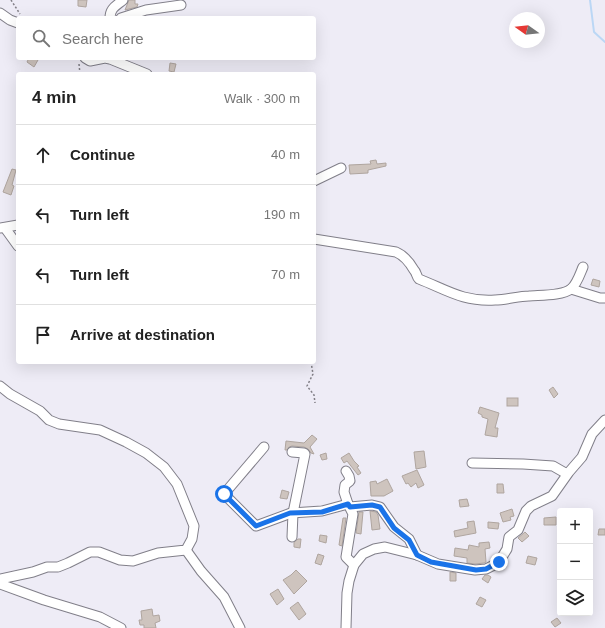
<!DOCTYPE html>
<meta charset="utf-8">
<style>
:root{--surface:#fff;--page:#f6f6f6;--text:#222;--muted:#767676;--line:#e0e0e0}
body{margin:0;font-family:Arial,sans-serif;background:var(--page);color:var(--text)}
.controls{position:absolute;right:12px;bottom:12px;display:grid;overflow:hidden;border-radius:4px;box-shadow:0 4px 16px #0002}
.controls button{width:36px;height:36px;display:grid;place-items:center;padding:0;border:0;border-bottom:1px solid var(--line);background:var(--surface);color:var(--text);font:20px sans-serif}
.compass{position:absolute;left:509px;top:12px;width:36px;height:36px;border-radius:50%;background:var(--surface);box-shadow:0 4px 16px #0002;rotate:285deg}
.stop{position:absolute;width:12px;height:12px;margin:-9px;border:3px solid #1a73e8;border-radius:50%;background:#fff}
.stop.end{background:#1a73e8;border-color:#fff;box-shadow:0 1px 4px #0008}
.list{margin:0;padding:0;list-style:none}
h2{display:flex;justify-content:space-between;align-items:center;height:52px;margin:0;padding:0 16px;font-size:17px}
h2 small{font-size:13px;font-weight:400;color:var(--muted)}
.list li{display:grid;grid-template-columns:26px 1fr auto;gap:12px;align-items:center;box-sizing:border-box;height:60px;padding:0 16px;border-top:1px solid var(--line)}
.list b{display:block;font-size:15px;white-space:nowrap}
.list em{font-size:13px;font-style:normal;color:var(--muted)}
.icon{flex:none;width:22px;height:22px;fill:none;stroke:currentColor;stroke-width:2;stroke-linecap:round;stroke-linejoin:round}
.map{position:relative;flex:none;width:605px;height:628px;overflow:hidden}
.search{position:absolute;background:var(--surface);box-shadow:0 4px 16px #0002;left:16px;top:16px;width:300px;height:44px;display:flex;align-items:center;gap:10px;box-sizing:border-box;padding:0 14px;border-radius:4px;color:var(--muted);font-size:15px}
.panel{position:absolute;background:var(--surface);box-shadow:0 4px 16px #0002;left:16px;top:72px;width:300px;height:292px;border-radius:4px}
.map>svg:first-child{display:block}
</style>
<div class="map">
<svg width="605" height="628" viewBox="0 0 605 628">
<rect width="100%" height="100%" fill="#eeecf6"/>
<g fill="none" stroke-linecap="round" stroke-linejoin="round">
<!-- stream -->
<polyline stroke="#bbd7f5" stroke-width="2" points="590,0 594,32 605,42"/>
</g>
<!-- building -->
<g fill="#cec4be" stroke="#afa59f">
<polygon points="78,0 87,0 86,7 78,6"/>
<polygon points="129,0 135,0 135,4 138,4 137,7 125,10"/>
<polygon points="29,58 35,58 38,60 34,67 27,62"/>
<polygon points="170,63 176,64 174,72 169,71"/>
<polygon points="376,160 377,164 386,163 386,166 368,170 368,173 350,174 349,165 371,164 370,161"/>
<polygon points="12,169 16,170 12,185 14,186 11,195 3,192"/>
<polygon points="593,279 600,281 599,287 591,285"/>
<polygon points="553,387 558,394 554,398 549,390"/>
<rect x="507" y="398" width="11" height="8"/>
<polygon points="480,407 499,413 495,428 498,428 497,437 485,435 488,419 482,417 482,415 478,413"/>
<polygon points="312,435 317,439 310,447 314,454 311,453 308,449 304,447 292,446 289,447 287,450 285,450 286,441 304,443"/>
<polygon points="424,451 426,467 416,469 414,452"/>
<polygon points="326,453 327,459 322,460 320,455"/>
<polygon points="349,453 354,461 359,466 357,467 361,473 358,475 347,461 344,463 341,458"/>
<polygon points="417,470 424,485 418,488 416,483 411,487 408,483 406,484 402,476"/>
<polygon points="387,479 393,491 384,496 371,496 370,482 376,481 377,484"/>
<polygon points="497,484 503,484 504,493 497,493"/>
<polygon points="282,490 289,492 287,499 280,498"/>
<polygon points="467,499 469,506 460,507 459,500"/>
<polygon points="512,509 514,516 510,517 511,520 503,522 500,513"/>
<polygon points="370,511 376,512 378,515 380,529 372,530"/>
<polygon points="359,512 363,512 361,534 356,533"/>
<polygon points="556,517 556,525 544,525 544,518"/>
<polygon points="343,518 346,518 342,546 339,545"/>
<polygon points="474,521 476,533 455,537 454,531 468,528 467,522"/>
<polygon points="488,522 499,523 498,529 488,528"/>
<polygon points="599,529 605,529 605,535 598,535"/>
<polygon points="525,532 529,536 522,542 518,538"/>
<polygon points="320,535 327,536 326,543 319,541"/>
<polygon points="298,539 301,539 300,548 294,547 294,542"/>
<polygon points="489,542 490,548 485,549 486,562 484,563 475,564 467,563 467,558 454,556 455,548 468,550 469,545 479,547 479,543"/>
<polygon points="318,554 324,556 321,565 315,563"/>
<polygon points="528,556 537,558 535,565 526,563"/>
<polygon points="296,570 307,581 294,594 283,580 291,575"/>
<polygon points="450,572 456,573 456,581 450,581"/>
<polygon points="485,575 488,575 491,577 488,583 482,579"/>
<polygon points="278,589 284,599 277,605 270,594"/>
<polygon points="480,597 486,600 482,607 476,604"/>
<polygon points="298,602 306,614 299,620 290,608"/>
<polygon points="152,609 153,616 159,615 160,621 155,623 156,628 144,628 144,625 140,625 139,620 142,620 141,611"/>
<polygon points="557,618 561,623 555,627 551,622"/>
</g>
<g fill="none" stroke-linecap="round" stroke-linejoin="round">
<defs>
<g id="minor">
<polyline points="0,13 10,20 18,23"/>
<path d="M 110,18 C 110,8 116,6 123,0"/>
<polyline points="121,18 146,10 181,5"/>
<polyline points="85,58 90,61 105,58 110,59 147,74"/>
<polyline points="314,181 341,168"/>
<polyline points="0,228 18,225"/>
<polyline points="5,228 18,246"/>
<path d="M 314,239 L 396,252 C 403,255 410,263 414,270 C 417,273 416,276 419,279 C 447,290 463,302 495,300 C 507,300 518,296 529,296 C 540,295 562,296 571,289 C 577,284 580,274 583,267"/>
<polyline points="571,289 600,298 605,298"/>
<polyline points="0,386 10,394 40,411 49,420 59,424 100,430 126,442 146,453 164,467 177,484 194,526 192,539 186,550 158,553 133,561 120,560 99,552 90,552 68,563 58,567 47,567 33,572 0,579"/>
<polyline points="264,447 224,494 256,526 291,513 322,511 348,504 353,514 346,557 354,565"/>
<polyline points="472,463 523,464 553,466 567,474"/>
<polyline points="346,471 349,476 350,481 345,485 344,492 348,504"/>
<polyline points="350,507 372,505 380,507 394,527 409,539 417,555"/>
<polyline points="292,537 293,513 305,454 304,453 292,452"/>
<polyline points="186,550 201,571 224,597 240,628"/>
<polyline points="0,584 44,600 100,617 121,628"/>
<polyline points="346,628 347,593 349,581 354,565 363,554 374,549 385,547 417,555 438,564 475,570 486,569 494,565 499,562 507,549 509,537 518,530 526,511 531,506 552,496 569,472 582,457 592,434 605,420"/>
</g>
</defs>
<!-- minor casing -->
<use href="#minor" stroke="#817f89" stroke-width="11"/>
<!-- path -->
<g stroke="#817f86" stroke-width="1.5" stroke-dasharray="2 2" stroke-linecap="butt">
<polyline points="11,0 20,14"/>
<polyline points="79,64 80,74"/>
<polyline points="311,362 313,374 307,386 314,395 315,403"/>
</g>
<!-- minor -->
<use href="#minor" stroke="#fff" stroke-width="9"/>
</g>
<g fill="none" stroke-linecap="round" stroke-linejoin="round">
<!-- route -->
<polyline stroke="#1a73e8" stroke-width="5" points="224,494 256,526 290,513 322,512 348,504 350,507 372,505 380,507 394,528 409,540 417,555 431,562 476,570 486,569 499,562"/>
</g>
</svg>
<div class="controls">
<button>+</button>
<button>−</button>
<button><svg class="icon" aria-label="layers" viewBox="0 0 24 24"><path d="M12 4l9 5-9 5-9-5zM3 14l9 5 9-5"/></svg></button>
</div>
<svg class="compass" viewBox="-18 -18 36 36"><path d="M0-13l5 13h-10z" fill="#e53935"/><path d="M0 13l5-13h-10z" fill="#767676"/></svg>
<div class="stop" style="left:224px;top:494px"></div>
<div class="stop end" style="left:499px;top:562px"></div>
<div class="search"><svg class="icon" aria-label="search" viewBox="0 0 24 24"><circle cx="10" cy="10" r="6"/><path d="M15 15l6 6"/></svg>Search here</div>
<section class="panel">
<h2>4 min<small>Walk · 300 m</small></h2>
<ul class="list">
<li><svg class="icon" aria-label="ahead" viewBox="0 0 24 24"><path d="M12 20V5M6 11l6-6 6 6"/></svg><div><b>Continue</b></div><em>40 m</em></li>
<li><svg class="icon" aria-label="left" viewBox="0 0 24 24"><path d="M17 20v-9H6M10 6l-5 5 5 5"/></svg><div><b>Turn left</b></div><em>190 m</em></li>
<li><svg class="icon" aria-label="left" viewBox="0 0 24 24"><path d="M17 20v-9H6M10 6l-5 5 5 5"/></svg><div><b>Turn left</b></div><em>70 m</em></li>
<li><svg class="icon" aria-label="arrive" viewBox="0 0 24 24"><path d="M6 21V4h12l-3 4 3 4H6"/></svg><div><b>Arrive at destination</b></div></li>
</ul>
</section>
</div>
